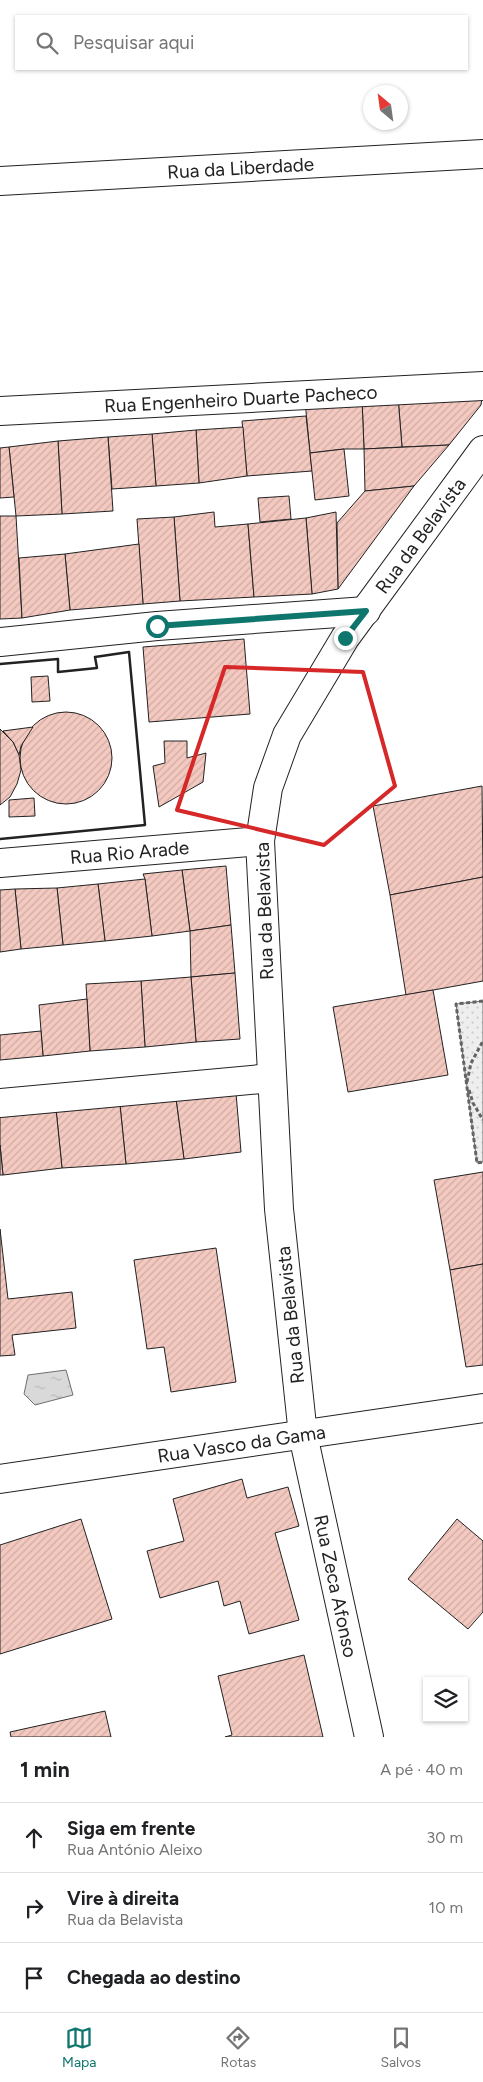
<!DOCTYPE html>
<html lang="pt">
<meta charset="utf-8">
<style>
:root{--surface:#fff;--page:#f6f6f6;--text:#202124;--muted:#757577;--line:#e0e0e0;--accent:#0f766e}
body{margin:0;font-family:Figtree,sans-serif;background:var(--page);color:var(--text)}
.controls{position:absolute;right:15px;bottom:15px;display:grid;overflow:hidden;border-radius:0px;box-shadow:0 1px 4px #0004}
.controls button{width:45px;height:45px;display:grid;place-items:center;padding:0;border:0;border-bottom:1px solid var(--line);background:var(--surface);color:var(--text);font:25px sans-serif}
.compass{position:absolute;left:363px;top:85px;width:45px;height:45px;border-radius:50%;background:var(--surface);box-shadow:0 1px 4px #0004;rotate:331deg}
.stop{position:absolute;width:15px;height:15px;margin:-11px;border:4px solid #0f766e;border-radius:50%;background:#fff}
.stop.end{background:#0f766e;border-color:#fff;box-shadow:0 1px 5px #0008}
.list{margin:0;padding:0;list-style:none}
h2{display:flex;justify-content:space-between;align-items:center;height:65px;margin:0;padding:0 20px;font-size:21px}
h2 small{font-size:16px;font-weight:400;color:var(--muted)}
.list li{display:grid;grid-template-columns:32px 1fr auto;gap:15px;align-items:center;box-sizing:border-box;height:70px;padding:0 20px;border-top:1px solid var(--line)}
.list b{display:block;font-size:19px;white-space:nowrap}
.list p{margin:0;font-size:16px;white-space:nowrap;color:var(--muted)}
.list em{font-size:16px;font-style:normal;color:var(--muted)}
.icon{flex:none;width:28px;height:28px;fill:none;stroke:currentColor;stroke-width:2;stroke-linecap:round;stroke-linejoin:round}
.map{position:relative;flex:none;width:483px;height:1737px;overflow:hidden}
.search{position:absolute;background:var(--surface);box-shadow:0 1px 4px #0004;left:15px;right:15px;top:15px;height:55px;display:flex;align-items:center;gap:12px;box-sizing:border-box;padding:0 18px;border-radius:0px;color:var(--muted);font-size:19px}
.sheet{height:275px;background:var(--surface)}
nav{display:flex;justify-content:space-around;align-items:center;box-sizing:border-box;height:70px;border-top:1px solid var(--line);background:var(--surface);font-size:14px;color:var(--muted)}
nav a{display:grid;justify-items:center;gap:2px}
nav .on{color:var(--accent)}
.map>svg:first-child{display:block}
</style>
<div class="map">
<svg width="483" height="1737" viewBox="0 0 483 1737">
<defs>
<pattern id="garden-dots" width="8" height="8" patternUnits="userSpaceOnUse" patternTransform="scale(1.25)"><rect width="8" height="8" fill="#eee"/><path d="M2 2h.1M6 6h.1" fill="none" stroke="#ccc" stroke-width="1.8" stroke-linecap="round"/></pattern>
<pattern id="water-ripples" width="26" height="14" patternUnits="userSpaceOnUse" patternTransform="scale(1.25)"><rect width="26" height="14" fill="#d9d9d9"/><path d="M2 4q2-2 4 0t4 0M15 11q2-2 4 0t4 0" fill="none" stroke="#bababa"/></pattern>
<pattern id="building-hatch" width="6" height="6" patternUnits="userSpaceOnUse" patternTransform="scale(1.25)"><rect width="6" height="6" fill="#f3c9c0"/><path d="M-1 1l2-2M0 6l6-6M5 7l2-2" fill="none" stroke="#d0aca5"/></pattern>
</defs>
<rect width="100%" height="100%" fill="#fff"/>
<!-- garden -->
<polygon fill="url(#garden-dots)" stroke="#6f6f6f" points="483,1001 483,1162 477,1163 456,1004"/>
<!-- water -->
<polygon fill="url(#water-ripples)" stroke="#6f6f6f" points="66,1370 73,1395 35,1405 24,1394 28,1375"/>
<!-- building -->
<g fill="url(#building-hatch)" stroke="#222">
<polygon points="398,397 482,397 481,405 449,445 402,447"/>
<polygon points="398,397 402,447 364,449 362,399"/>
<polygon points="362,399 364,449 344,449 310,453 305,401"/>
<polygon points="306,416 312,471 247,476 242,421"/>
<polygon points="243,427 247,476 199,483 196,430"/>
<polygon points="196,430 199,483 156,486 152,434"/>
<polygon points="152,434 156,486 112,489 108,437"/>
<polygon points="108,437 113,511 62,514 58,441"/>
<polygon points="58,441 62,514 16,516 9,447"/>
<polygon points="449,445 414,486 365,491 364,449"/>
<polygon points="9,447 14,497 0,498 0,448"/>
<polygon points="344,449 349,496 315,500 310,453"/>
<polygon points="414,486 338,589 337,523 365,491"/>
<polygon points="289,496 291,519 260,522 258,498"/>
<polygon points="214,512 215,527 248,524 254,597 180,601 174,517"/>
<polygon points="336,512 338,589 312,594 306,518"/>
<polygon points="0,516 16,516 22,618 0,619"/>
<polygon points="174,517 180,601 143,604 137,519"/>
<polygon points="306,518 312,594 254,597 248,524"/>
<polygon points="139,544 143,604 70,610 65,554"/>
<polygon points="65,554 70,610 22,618 19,558"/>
<polygon points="244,639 250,714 149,722 143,647"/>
<polygon points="48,676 50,701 32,702 31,677"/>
<circle cx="66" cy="758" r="46"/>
<polygon points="33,727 21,746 19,755 13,742 3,731"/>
<polygon points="0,729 13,742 19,755 21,770 17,784 10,797 0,805"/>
<polygon points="164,741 187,741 187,758 206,753 203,782 159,807 153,766 165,763"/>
<polygon points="482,786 483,877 390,895 373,806"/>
<polygon points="34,798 35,816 9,817 9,800"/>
<polygon points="226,866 231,925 190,931 182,870"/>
<polygon points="182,870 190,931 152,936 145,879 143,874"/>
<polygon points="483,877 483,981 406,995 390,895"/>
<polygon points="145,879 152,936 105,941 98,884"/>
<polygon points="98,884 105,941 63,945 57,888"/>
<polygon points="57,888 63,945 21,949 15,889"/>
<polygon points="15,889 21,949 0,952 0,890"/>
<polygon points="231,925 235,973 191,977 190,931"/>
<polygon points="235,973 240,1039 196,1042 191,977"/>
<polygon points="191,977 196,1042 145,1047 141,981"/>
<polygon points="141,981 145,1047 90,1051 86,984"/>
<polygon points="433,990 448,1075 348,1092 333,1007"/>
<polygon points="87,999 90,1051 43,1056 39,1005"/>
<polygon points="41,1031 43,1056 0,1060 0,1035"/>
<polygon points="236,1093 241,1152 184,1159 176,1099"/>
<polygon points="176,1099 184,1159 126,1164 120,1105"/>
<polygon points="120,1105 126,1164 62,1168 56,1109"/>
<polygon points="56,1109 62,1168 3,1175 0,1145 0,1115"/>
<polygon points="0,1145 3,1175 0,1175"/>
<polygon points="483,1172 483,1264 450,1270 434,1180"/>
<polygon points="0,1229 8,1299 72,1292 76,1328 12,1335 15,1355 0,1356"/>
<polygon points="216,1248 236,1382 171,1392 164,1347 147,1349 134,1260"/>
<polygon points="483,1264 483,1365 466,1367 450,1270"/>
<polygon points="242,1479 247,1498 288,1487 299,1526 275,1533 299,1620 249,1634 240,1601 224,1606 218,1581 160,1598 147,1551 184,1541 173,1499"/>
<polygon points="81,1519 112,1619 0,1654 0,1545"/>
<polygon points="457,1519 483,1541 483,1612 468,1629 408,1579"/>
<polygon points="304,1655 323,1737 225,1737 232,1735 218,1676"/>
<polygon points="105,1711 111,1737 11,1737 10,1732"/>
</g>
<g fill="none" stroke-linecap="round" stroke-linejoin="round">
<defs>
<g id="minor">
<path id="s1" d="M 0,181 L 483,154"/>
<path id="s2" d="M 0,411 L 483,386"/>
<polyline points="0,642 157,626 366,611"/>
<path id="s3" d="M 0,863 L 260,841"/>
<polyline points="0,1103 272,1078"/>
<path id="s4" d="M 0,1479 L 483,1408"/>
</g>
<g id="tertiary">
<path id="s5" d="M 369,1737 L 303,1435 L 279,1209 L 260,841 L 268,788 L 287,735 L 345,638 L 483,450"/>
</g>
</defs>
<!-- minor casing -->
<use href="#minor" stroke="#222" stroke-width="30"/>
<!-- tertiary casing -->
<use href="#tertiary" stroke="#222" stroke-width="30"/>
<!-- path -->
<g stroke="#646464" stroke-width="3" stroke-dasharray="4 2.5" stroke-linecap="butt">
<polyline points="483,1001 456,1004 477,1163 483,1162"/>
<polyline points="467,1082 471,1063 483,1041"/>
<polyline points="469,1090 473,1103 483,1120"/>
</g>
<!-- minor -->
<use href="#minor" stroke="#fff" stroke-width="28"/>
<!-- tertiary -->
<use href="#tertiary" stroke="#fff" stroke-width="28"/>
<!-- wall -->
<polyline stroke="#222" stroke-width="2.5" points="0,664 58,659 58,672 97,668 95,657 129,652 145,825 0,839"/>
</g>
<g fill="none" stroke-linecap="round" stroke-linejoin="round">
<!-- route -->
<polyline stroke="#0f766e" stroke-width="6" points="157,626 366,611 345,638"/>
</g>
<!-- marked area -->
<path fill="none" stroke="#d62828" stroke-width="4" stroke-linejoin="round" d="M 225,667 L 363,672 L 395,786 L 324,845 L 177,810 Z"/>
<g text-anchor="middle" stroke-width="4" stroke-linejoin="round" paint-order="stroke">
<!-- street labels -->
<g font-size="19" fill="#222" stroke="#fff">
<text dy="7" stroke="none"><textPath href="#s1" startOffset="241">Rua da Liberdade</textPath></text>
<text dy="7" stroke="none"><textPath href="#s2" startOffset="241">Rua Engenheiro Duarte Pacheco</textPath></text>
<text dy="7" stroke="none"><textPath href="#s5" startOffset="1255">Rua da Belavista</textPath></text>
<text dy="7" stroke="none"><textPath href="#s3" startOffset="130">Rua Rio Arade</textPath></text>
<text transform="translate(264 911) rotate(-92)" y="7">Rua da Belavista</text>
<text transform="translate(290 1315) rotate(-96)" y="7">Rua da Belavista</text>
<text dy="7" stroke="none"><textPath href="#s4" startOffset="244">Rua Vasco da Gama</textPath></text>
<text transform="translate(336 1586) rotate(78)" y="7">Rua Zeca Afonso</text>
</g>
</g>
</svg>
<div class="controls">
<button><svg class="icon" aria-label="layers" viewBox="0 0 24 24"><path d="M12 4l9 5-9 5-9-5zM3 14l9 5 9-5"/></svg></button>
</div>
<svg class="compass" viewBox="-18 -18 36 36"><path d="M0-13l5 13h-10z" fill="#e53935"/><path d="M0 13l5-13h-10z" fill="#757577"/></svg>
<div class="stop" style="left:157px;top:626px"></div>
<div class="stop end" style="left:345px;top:638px"></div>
<div class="search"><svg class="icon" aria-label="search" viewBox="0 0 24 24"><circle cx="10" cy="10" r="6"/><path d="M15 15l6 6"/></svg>Pesquisar aqui</div>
</div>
<section class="sheet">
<h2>1 min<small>A pé · 40 m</small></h2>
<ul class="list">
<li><svg class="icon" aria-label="ahead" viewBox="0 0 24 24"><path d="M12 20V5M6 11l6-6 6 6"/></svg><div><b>Siga em frente</b><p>Rua António Aleixo</p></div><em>30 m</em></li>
<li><svg class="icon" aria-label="right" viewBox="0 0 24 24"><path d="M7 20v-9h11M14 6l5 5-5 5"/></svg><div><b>Vire à direita</b><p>Rua da Belavista</p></div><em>10 m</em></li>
<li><svg class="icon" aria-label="arrive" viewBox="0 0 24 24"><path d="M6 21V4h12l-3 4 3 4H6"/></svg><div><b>Chegada ao destino</b></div></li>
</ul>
</section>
<nav>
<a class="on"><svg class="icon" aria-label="map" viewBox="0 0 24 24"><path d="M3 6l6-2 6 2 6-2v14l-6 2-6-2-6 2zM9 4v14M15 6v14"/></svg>Mapa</a>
<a><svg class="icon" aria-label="directions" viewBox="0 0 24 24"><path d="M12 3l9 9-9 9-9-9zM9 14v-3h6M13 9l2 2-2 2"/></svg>Rotas</a>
<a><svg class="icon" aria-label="saved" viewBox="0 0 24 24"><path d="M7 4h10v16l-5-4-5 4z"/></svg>Salvos</a>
</nav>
